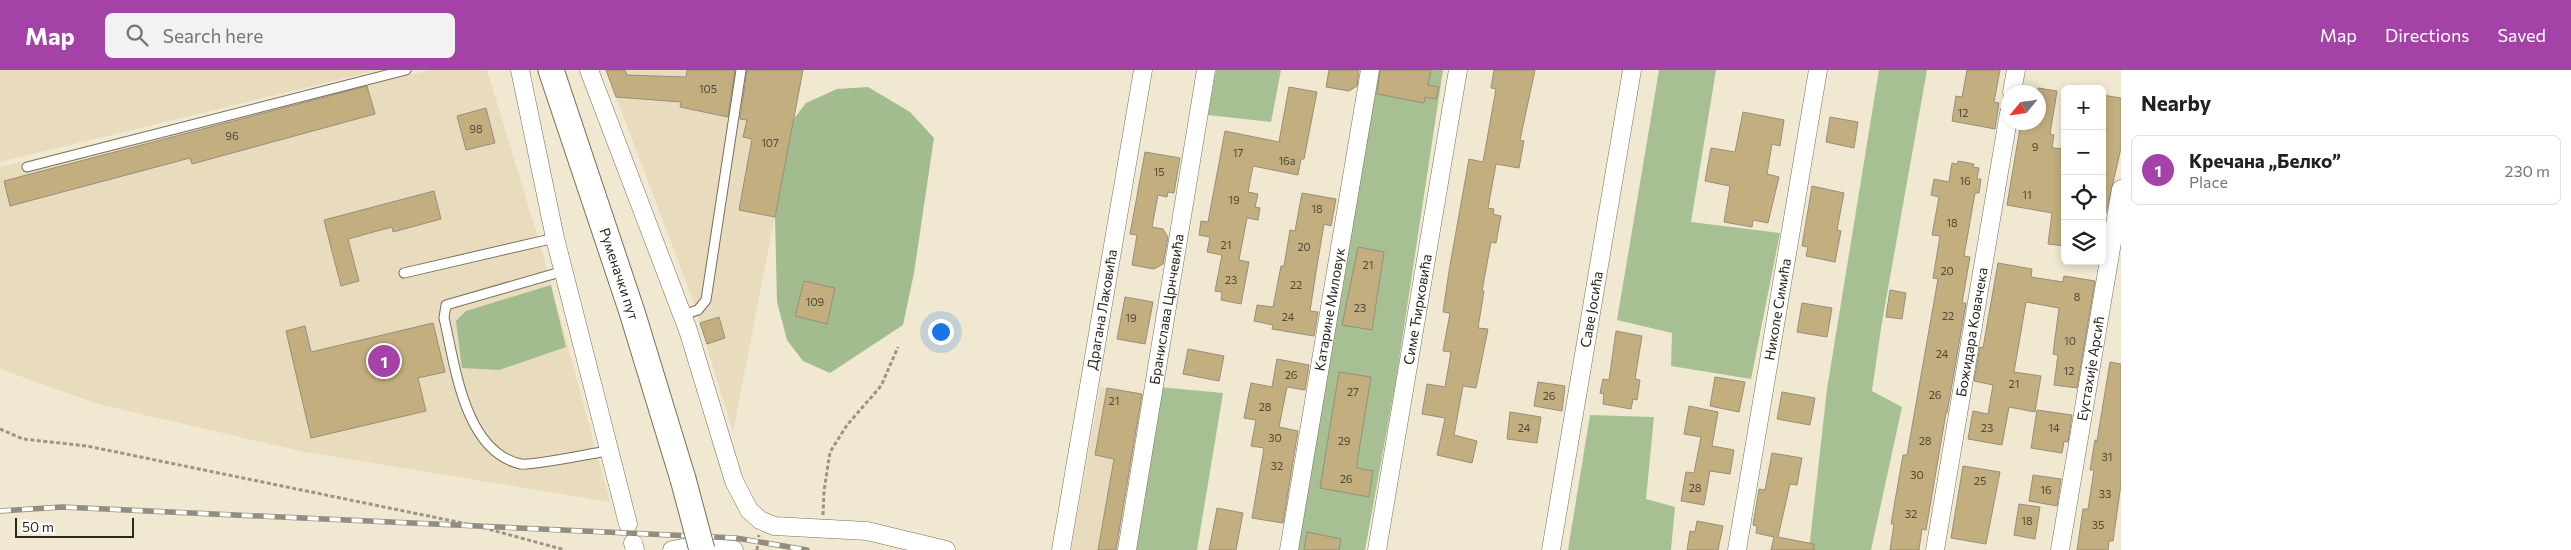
<!DOCTYPE html>
<meta charset="utf-8">
<style>
:root{--surface:#fff;--page:#f2f2f2;--text:#202124;--muted:#757577;--line:#e0e0e0;--accent:#a442a8}
body{margin:0;font-family:Commissioner,sans-serif;background:var(--page);color:var(--text)}
.controls{position:absolute;right:15px;top:15px;display:grid;overflow:hidden;border-radius:8px;box-shadow:0 2px 8px #0003}
.controls button{width:45px;height:45px;display:grid;place-items:center;padding:0;border:0;border-bottom:1px solid var(--line);background:var(--surface);color:var(--text);font:25px sans-serif}
.compass{position:absolute;left:2001px;top:15px;width:45px;height:45px;border-radius:50%;background:var(--surface);box-shadow:0 2px 8px #0003;rotate:241deg}
.scale{position:absolute;left:15px;bottom:12px;width:119px;box-sizing:border-box;padding-left:5px;border:2px solid #2b271f;border-top:0;font-size:14px;line-height:18px;white-space:nowrap;color:#2b271f;-webkit-text-stroke:4px #fff;paint-order:stroke}
.you{position:absolute;left:940px;top:261px;width:18px;height:18px;margin:-12px;border:4px solid #fff;border-radius:50%;background:#1a73e8;box-shadow:0 0 0 8px #1a73e833}
.badge{display:grid;place-items:center;width:32px;height:32px;border-radius:50%;background:var(--accent);color:#fff;font-size:16px;font-weight:700}
.pin{position:absolute;translate:-50% -50%;border:2px solid #fff;box-shadow:0 1px 5px #0006}
.list{margin:0;padding:0;list-style:none}
h2{display:flex;justify-content:space-between;align-items:center;height:65px;margin:0;padding:0 20px;font-size:21px}
h2 small{font-size:16px;font-weight:400;color:var(--muted)}
.list li{display:grid;grid-template-columns:32px 1fr auto;gap:15px;align-items:center;box-sizing:border-box;height:70px;margin:0 10px 10px;padding:0 10px;border:1px solid var(--line);border-radius:8px}
.list b{display:block;font-size:19px;white-space:nowrap}
.list p{margin:0;font-size:16px;white-space:nowrap;color:var(--muted)}
.list em{font-size:16px;font-style:normal;color:var(--muted)}
.icon{flex:none;width:28px;height:28px;fill:none;stroke:currentColor;stroke-width:2;stroke-linecap:round;stroke-linejoin:round}
.map{position:relative;flex:none;width:2121px;height:480px;overflow:hidden}
header{display:flex;align-items:center;gap:30px;box-sizing:border-box;height:70px;padding:0 25px;background:var(--accent);color:#fff}
header strong{font-size:24px}
nav{display:flex;gap:28px;margin-inline-start:auto;font-size:18px}
.search{width:350px;height:45px;background:var(--page);display:flex;align-items:center;gap:12px;box-sizing:border-box;padding:0 18px;border-radius:8px;color:var(--muted);font-size:19px}
main{display:flex}
aside{flex:1;background:var(--surface)}
.map>svg:first-child{display:block}
</style>
<header>
<strong>Map</strong>
<div class="search"><svg class="icon" aria-label="search" viewBox="0 0 24 24"><circle cx="10" cy="10" r="6"/><path d="M15 15l6 6"/></svg>Search here</div>
<nav><a>Map</a><a>Directions</a><a>Saved</a></nav>
</header>
<main>
<div class="map">
<svg width="2121" height="480" viewBox="0 0 2121 480">
<rect width="100%" height="100%" fill="#f1e8d1"/>
<!-- built -->
<g fill="#e8dbbe">
<polygon points="0,0 379,0 0,92"/>
<polygon points="431,0 487,0 542,181 610,432 305,382 98,334 0,299 0,97"/>
<polygon points="606,0 803,0 733,362 692,228"/>
<polygon points="1100,317 1143,325 1116,480 1071,480"/>
</g>
<!-- green -->
<g fill="#a6c094">
<polygon points="1216,0 1281,0 1271,52 1208,45"/>
<polygon points="1375,0 1443,0 1396,310 1365,480 1294,480"/>
<polygon points="1659,0 1716,0 1691,152 1780,163 1751,309 1671,296 1672,263 1617,250"/>
<polygon points="1879,0 1927,0 1881,258 1872,321 1902,337 1871,480 1809,480 1827,319"/>
<polygon points="1159,317 1223,323 1197,480 1134,480"/>
<polygon points="1590,345 1654,347 1646,429 1675,437 1671,480 1568,480"/>
</g>
<!-- forest -->
<g fill="#a2bc90">
<polygon points="868,17 910,42 934,68 914,203 903,255 830,303 803,291 787,270 777,232 775,147 793,50 806,33 837,19"/>
<polygon points="551,215 566,277 499,300 462,298 456,251 466,241"/>
</g>
<!-- building -->
<g fill="#c2ae7f" stroke="#978f7a">
<polygon points="606,0 625,0 627,5 686,7 687,0 735,0 728,47 680,37 681,32 616,27"/>
<polygon points="747,0 803,0 775,147 739,140 752,69 743,67 747,50 740,49"/>
<polygon points="1329,0 1359,0 1357,16 1349,21 1326,17"/>
<polygon points="1380,0 1431,0 1428,15 1439,17 1436,29 1425,27 1424,33 1377,24"/>
<polygon points="1494,0 1535,0 1520,70 1524,71 1519,98 1496,94 1488,138 1494,139 1493,144 1501,146 1496,173 1491,172 1482,221 1484,221 1478,258 1488,259 1476,318 1463,316 1454,365 1477,371 1472,393 1437,385 1445,348 1422,344 1427,314 1445,317 1451,282 1443,281 1450,243 1443,242 1449,201 1469,89 1483,92 1496,19 1491,18"/>
<polygon points="1967,0 2000,0 1994,32 1999,33 1995,59 1952,51 1956,26 1962,27"/>
<polygon points="367,16 375,44 192,94 190,88 10,136 4,111"/>
<polygon points="1289,17 1317,22 1304,89 1301,89 1298,105 1253,96 1248,122 1258,124 1255,137 1260,138 1258,150 1247,148 1239,190 1249,192 1241,234 1221,230 1222,222 1215,221 1222,185 1207,182 1210,167 1199,165 1201,151 1208,152 1225,61 1279,72"/>
<polygon points="2038,18 2057,21 2050,64 2054,65 2052,78 2065,79 2065,176 2048,174 2052,143 2007,135 2021,52 2038,52"/>
<polygon points="2102,25 2121,28 2121,78 2106,143 2102,143"/>
<polygon points="486,38 495,73 466,80 457,46"/>
<polygon points="1743,42 1784,50 1780,76 1772,74 1767,104 1779,107 1768,153 1753,150 1752,157 1724,152 1730,116 1705,111 1711,78 1735,82"/>
<polygon points="1830,47 1858,52 1854,78 1826,72"/>
<polygon points="1145,82 1180,88 1174,123 1168,122 1167,127 1158,125 1152,157 1163,159 1168,167 1163,194 1154,199 1132,195 1137,165 1130,164"/>
<polygon points="1958,91 1974,94 1973,97 1979,98 1977,109 1981,109 1979,123 1975,123 1964,186 1970,187 1962,233 1966,233 1947,343 1946,343 1926,460 1922,459 1919,480 1890,480 1894,454 1891,454 1903,385 1907,385 1938,209 1933,208 1940,166 1932,165 1939,127 1931,125 1934,109 1949,112 1952,93 1957,94"/>
<polygon points="1812,116 1844,123 1837,160 1841,161 1835,192 1806,186 1808,177 1802,176"/>
<polygon points="434,121 441,149 393,162 392,157 348,169 359,211 341,216 324,150"/>
<polygon points="1302,123 1336,129 1331,156 1324,154 1316,202 1310,241 1318,242 1314,266 1272,259 1273,255 1254,251 1257,235 1273,237 1281,196 1284,196 1290,160 1295,161"/>
<polygon points="1358,177 1384,182 1372,260 1342,255"/>
<polygon points="1998,193 2032,199 2031,207 2063,212 2064,206 2095,211 2077,318 2054,315 2058,285 2053,284 2059,238 2026,232 2014,302 2041,306 2035,342 2009,337 2002,375 1968,369 1973,341 1988,344 1993,315 1974,311 1980,277 1983,278"/>
<polygon points="804,211 835,218 827,254 795,246"/>
<polygon points="1890,220 1906,223 1902,249 1886,247"/>
<polygon points="1125,227 1153,232 1145,274 1117,269"/>
<polygon points="1802,233 1832,238 1827,267 1797,262"/>
<polygon points="719,247 725,268 707,274 700,253"/>
<polygon points="433,253 445,302 418,308 426,341 311,368 286,261 305,256 311,282"/>
<polygon points="1616,261 1642,266 1635,309 1640,310 1637,330 1633,329 1631,339 1603,334 1604,324 1600,323 1603,309 1609,310"/>
<polygon points="1188,279 1224,286 1219,311 1183,304"/>
<polygon points="1277,289 1309,295 1305,320 1287,317 1279,357 1298,361 1283,453 1252,448 1264,378 1251,376 1256,350 1244,348 1251,313 1272,317"/>
<polygon points="2110,292 2121,294 2121,414 2113,471 2109,471 2108,480 2077,480 2083,439 2088,439 2094,400 2090,400 2095,370 2097,371"/>
<polygon points="1339,302 1371,307 1357,393 1357,398 1373,401 1369,427 1320,418"/>
<polygon points="1715,307 1745,312 1739,342 1710,336"/>
<polygon points="1538,312 1565,316 1562,341 1534,336"/>
<polygon points="1107,318 1142,324 1116,480 1098,480 1114,389 1095,385"/>
<polygon points="1782,322 1815,328 1810,355 1777,349"/>
<polygon points="1689,336 1718,342 1712,376 1734,380 1730,404 1710,401 1704,435 1681,431 1686,402 1694,403 1701,367 1684,364"/>
<polygon points="2037,340 2072,345 2068,372 2064,371 2062,383 2031,378"/>
<polygon points="1510,342 1541,347 1537,373 1507,369"/>
<polygon points="1772,383 1802,388 1797,415 1790,414 1778,467 1814,474 1814,480 1771,480 1774,467 1756,463 1757,456 1753,455 1759,419 1765,420"/>
<polygon points="1963,396 2000,402 1986,474 1951,468"/>
<polygon points="2033,405 2061,409 2057,436 2029,431"/>
<polygon points="2019,434 2040,437 2035,469 2014,465"/>
<polygon points="1217,438 1243,443 1236,480 1209,480"/>
<polygon points="1697,451 1723,456 1718,480 1687,480 1690,461 1695,462"/>
<polygon points="1307,462 1341,469 1339,480 1304,480"/>
</g>
<g fill="none" stroke-linecap="round" stroke-linejoin="round">
<defs>
<g id="service">
<polyline points="27,97 406,0"/>
<path d="M 564,201 L 446,235 L 444,248 C 455,294 464,382 521,394 C 532,396 593,383 608,381"/>
<polyline points="404,203 555,168"/>
<polyline points="682,245 698,240 706,230 741,0"/>
</g>
<g id="minor">
<polyline points="520,0 555,168 628,454"/>
<polyline points="589,0 688,260 734,411 749,440 760,450 774,456 867,461 946,480"/>
<polyline points="2012,22 2016,0"/>
<polyline points="633,473 635,480"/>
<polyline points="672,480 694,476 734,480"/>
<path id="s1" d="M 1061,480 L 1143,0"/>
<path id="s2" d="M 1127,480 L 1206,0"/>
<path id="s3" d="M 1289,480 L 1370,0"/>
<path id="s4" d="M 1377,480 L 1458,0"/>
<path id="s5" d="M 1551,480 L 1632,0"/>
<path id="s6" d="M 1737,480 L 1818,0"/>
<path id="s7" d="M 1935,480 L 2009,43"/>
<path id="s8" d="M 2060,480 L 2121,119"/>
</g>
<g id="secondary">
<path id="s9" d="M 551,0 L 632,242 L 683,409"/>
</g>
</defs>
<!-- service casing -->
<use href="#service" stroke="#776f5b" stroke-width="11"/>
<!-- minor casing -->
<use href="#minor" stroke="#776f5b" stroke-width="19"/>
<!-- secondary casing -->
<use href="#secondary" stroke="#776f5b" stroke-width="27"/>
<!-- path -->
<g stroke="#9c9585" stroke-width="3" stroke-dasharray="4 2.5" stroke-linecap="butt">
<polyline points="0,359 23,369 87,376 477,456 565,480"/>
<polyline points="823,445 824,421 830,382 847,355 881,316 898,277"/>
<polyline points="757,480 759,465"/>
</g>
<!-- service -->
<use href="#service" stroke="#fff" stroke-width="9"/>
<!-- minor -->
<use href="#minor" stroke="#fff" stroke-width="18"/>
<!-- secondary -->
<use href="#secondary" stroke="#fff" stroke-width="25"/>
<defs>
<polyline id="rail" points="0,441 62,437 736,468 807,480"/>
</defs>
<!-- rail casing -->
<use href="#rail" stroke="#938d7d" stroke-width="5.5"/>
<!-- rail -->
<use href="#rail" stroke="#fff" stroke-width="4" stroke-dasharray="11" stroke-linecap="butt"/>
<defs>
<polyline id="secondary-bridge" points="683,409 702,480"/>
</defs>
<!-- secondary-bridge casing -->
<use href="#secondary-bridge" stroke="#776f5b" stroke-width="27" stroke-linecap="butt"/>
<!-- secondary-bridge -->
<use href="#secondary-bridge" stroke="#fff" stroke-width="25"/>
</g>
<g text-anchor="middle" stroke-width="4.5" stroke-linejoin="round" paint-order="stroke">
<!-- number labels -->
<g font-size="11" fill="#514937">
<text x="708" y="23">105</text>
<text x="1963" y="47">12</text>
<text x="476" y="63">98</text>
<text x="232" y="70">96</text>
<text x="770" y="77">107</text>
<text x="2035" y="81">9</text>
<text x="1238" y="87">17</text>
<text x="1287" y="95">16a</text>
<text x="1159" y="106">15</text>
<text x="1965" y="115">16</text>
<text x="2027" y="129">11</text>
<text x="1234" y="134">19</text>
<text x="1317" y="143">18</text>
<text x="1952" y="157">18</text>
<text x="1226" y="179">21</text>
<text x="1304" y="181">20</text>
<text x="1368" y="199">21</text>
<text x="1947" y="205">20</text>
<text x="1231" y="214">23</text>
<text x="1296" y="219">22</text>
<text x="2077" y="231">8</text>
<text x="815" y="236">109</text>
<text x="1360" y="242">23</text>
<text x="1948" y="250">22</text>
<text x="1288" y="251">24</text>
<text x="1131" y="252">19</text>
<text x="2070" y="275">10</text>
<text x="1942" y="288">24</text>
<text x="2069" y="305">12</text>
<text x="1291" y="309">26</text>
<text x="2014" y="318">21</text>
<text x="1353" y="326">27</text>
<text x="1935" y="329">26</text>
<text x="1549" y="330">26</text>
<text x="1114" y="335">21</text>
<text x="1265" y="341">28</text>
<text x="1524" y="362">24</text>
<text x="1987" y="362">23</text>
<text x="2054" y="362">14</text>
<text x="1275" y="372">30</text>
<text x="1344" y="375">29</text>
<text x="1925" y="375">28</text>
<text x="2107" y="391">31</text>
<text x="1277" y="400">32</text>
<text x="1917" y="409">30</text>
<text x="1346" y="413">26</text>
<text x="1980" y="415">25</text>
<text x="1695" y="422">28</text>
<text x="2046" y="424">16</text>
<text x="2105" y="428">33</text>
<text x="1911" y="448">32</text>
<text x="2027" y="455">18</text>
<text x="2098" y="459">35</text>
</g>
<!-- street labels -->
<g font-size="14" fill="#2b271f" stroke="#fff">
<text dy="5" stroke="none"><textPath href="#s9" startOffset="215">Руменачки пут</textPath></text>
<text dy="5" stroke="none"><textPath href="#s1" startOffset="244">Драгана Лаковића</textPath></text>
<text dy="5" stroke="none"><textPath href="#s2" startOffset="244">Бранислава Црнчевића</textPath></text>
<text dy="5" stroke="none"><textPath href="#s3" startOffset="244">Катарине Миловук</textPath></text>
<text dy="5" stroke="none"><textPath href="#s4" startOffset="244">Симе Ћирковића</textPath></text>
<text dy="5" stroke="none"><textPath href="#s5" startOffset="244">Саве Јосића</textPath></text>
<text dy="5" stroke="none"><textPath href="#s6" startOffset="244">Николе Симића</textPath></text>
<text dy="5" stroke="none"><textPath href="#s7" startOffset="221">Божидара Ковачека</textPath></text>
<text dy="5" stroke="none"><textPath href="#s8" startOffset="184">Еустахије Арсић</textPath></text>
</g>
</g>
</svg>
<div class="controls">
<button>+</button>
<button>−</button>
<button><svg class="icon" aria-label="locate" viewBox="0 0 24 24"><circle cx="12" cy="12" r="6"/><path d="M12 2v4M12 18v4M2 12h4M18 12h4"/></svg></button>
<button><svg class="icon" aria-label="layers" viewBox="0 0 24 24"><path d="M12 4l9 5-9 5-9-5zM3 14l9 5 9-5"/></svg></button>
</div>
<svg class="compass" viewBox="-18 -18 36 36"><path d="M0-13l5 13h-10z" fill="#e53935"/><path d="M0 13l5-13h-10z" fill="#757577"/></svg>
<div class="scale">50 m</div>
<div class="you"></div>
<div class="pin badge" style="left:384px;top:291px">1</div>
</div>
<aside>
<h2>Nearby<small></small></h2>
<ul class="list">
<li><span class="badge">1</span><div><b>Кречана „Белко”</b><p>Place</p></div><em>230 m</em></li>
</ul>
</aside>
</main>
